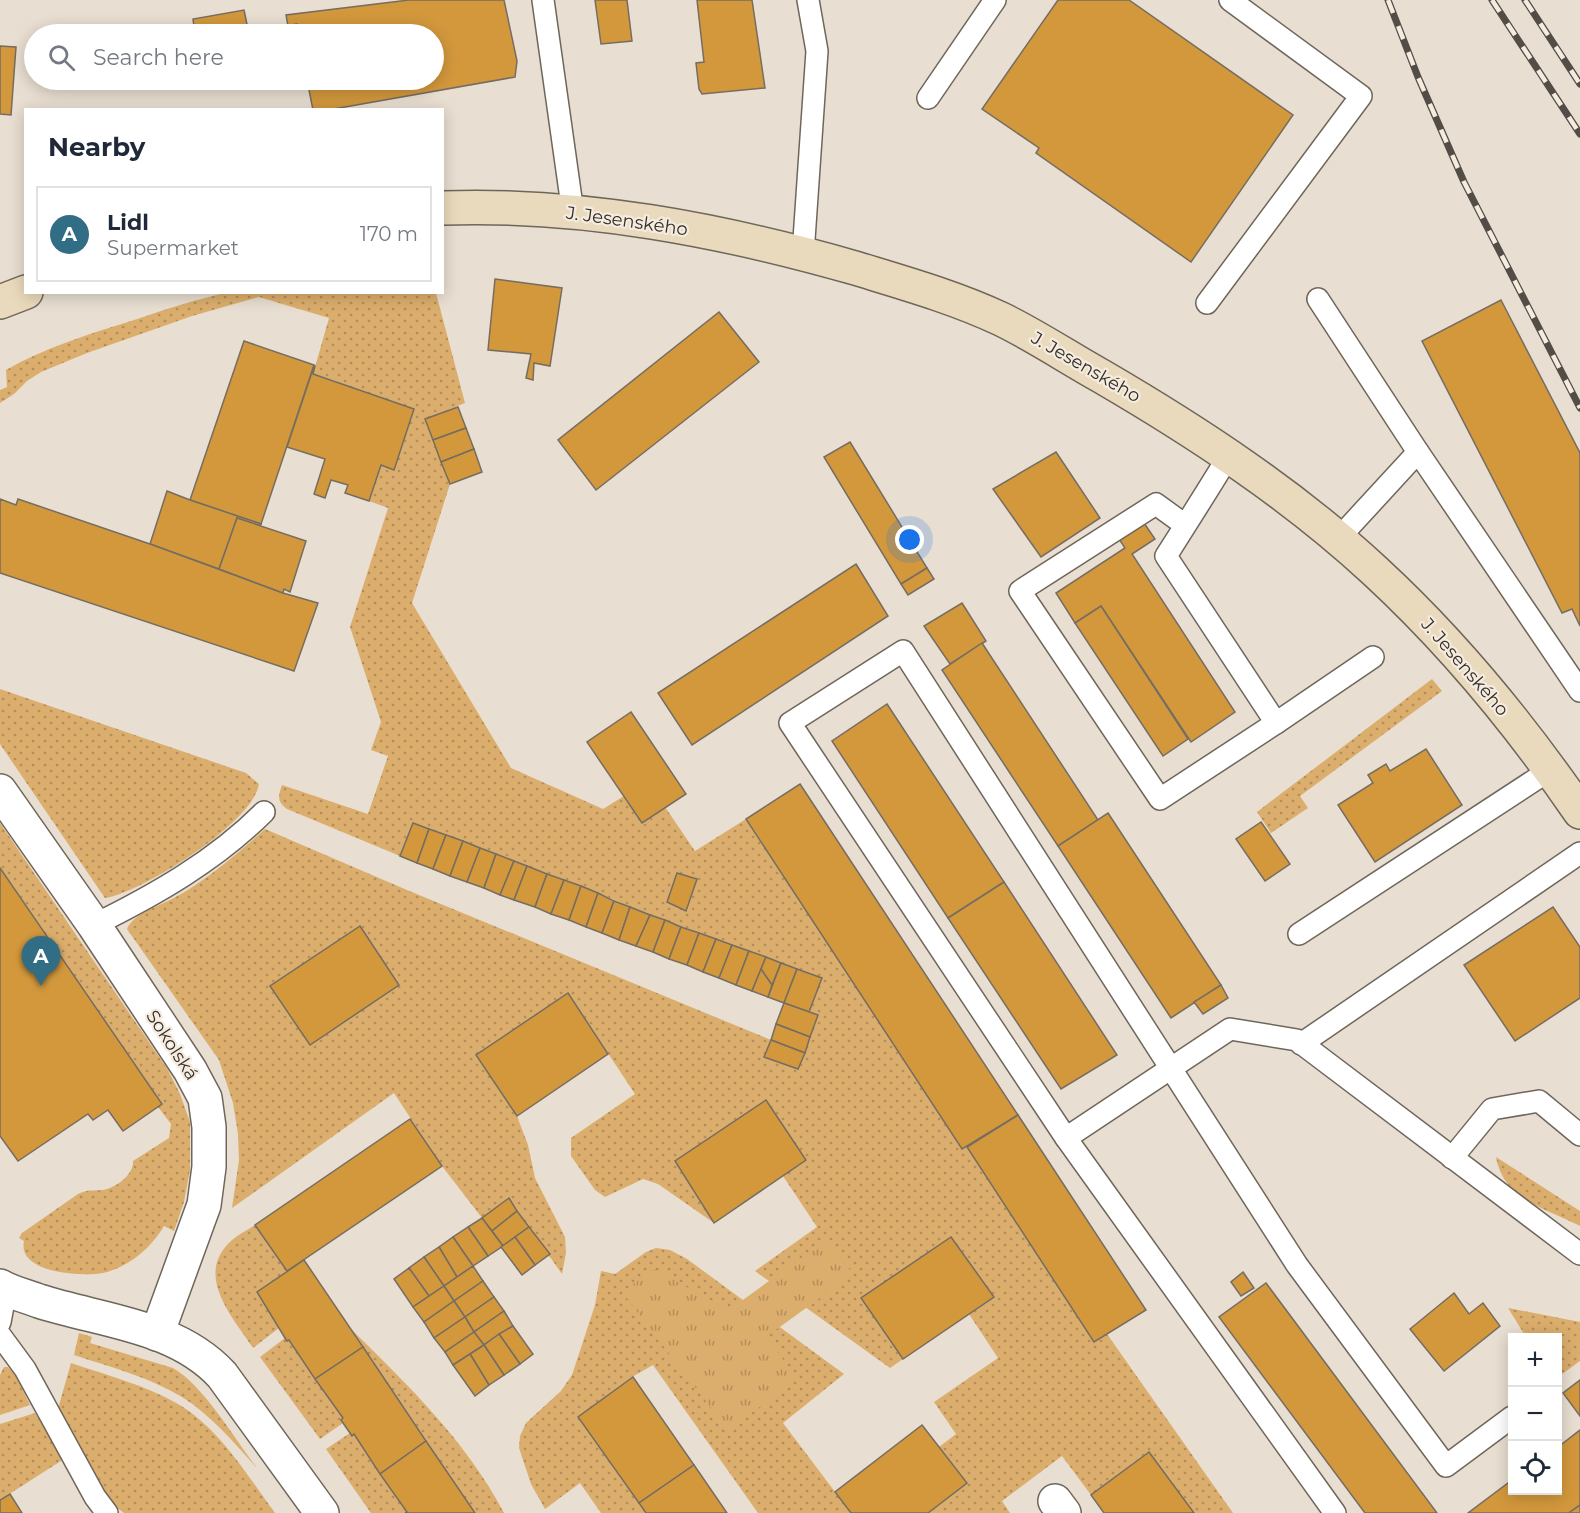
<!DOCTYPE html>
<meta charset="utf-8">
<style>
:root{--surface:#fff;--page:#f2f2f3;--text:#1f2937;--muted:#747a83;--line:#e0e1e3;--accent:#316e85}
body{margin:0;font-family:Montserrat,sans-serif;background:var(--page);color:var(--text)}
.controls{position:absolute;right:18px;bottom:18px;display:grid;overflow:hidden;border-radius:0px;box-shadow:0 3px 15px #0003}
.controls button{width:54px;height:54px;display:grid;place-items:center;padding:0;border:0;border-bottom:2px solid var(--line);background:var(--surface);color:var(--text);font:30px sans-serif}
.you{position:absolute;left:910px;top:540px;width:21px;height:21px;margin:-15px;border:4px solid #fff;border-radius:50%;background:#1a73e8;box-shadow:0 0 0 9px #1a73e833}
.badge{display:grid;place-items:center;width:39px;height:39px;border-radius:50%;background:var(--accent);color:#fff;font-size:20px;font-weight:700}
.pin{position:absolute;translate:-50% -50px;filter:drop-shadow(0 2px 3px #0008)}
.pin::after{content:'';position:absolute;top:32px;width:21px;height:18px;background:inherit;clip-path:polygon(0 0,100% 0,50% 100%)}
.list{margin:0;padding:0;list-style:none}
h2{display:flex;justify-content:space-between;align-items:center;height:78px;margin:0;padding:0 24px;font-size:26px}
h2 small{font-size:20px;font-weight:400;color:var(--muted)}
.list li{display:grid;grid-template-columns:39px 1fr auto;gap:18px;align-items:center;box-sizing:border-box;height:96px;margin:0 12px 12px;padding:0 12px;border:2px solid var(--line);border-radius:0px}
.list b{display:block;font-size:22px;white-space:nowrap}
.list p{margin:0;font-size:20px;white-space:nowrap;color:var(--muted)}
.list em{font-size:20px;font-style:normal;color:var(--muted)}
.icon{flex:none;width:33px;height:33px;fill:none;stroke:currentColor;stroke-width:2;stroke-linecap:round;stroke-linejoin:round}
.map{position:relative;flex:none;width:1580px;height:1513px;overflow:hidden}
.search{position:absolute;background:var(--surface);box-shadow:0 3px 15px #0003;left:24px;top:24px;width:420px;height:66px;display:flex;align-items:center;gap:15px;box-sizing:border-box;padding:0 21px;border-radius:33px;color:var(--muted);font-size:22px}
.panel{position:absolute;background:var(--surface);box-shadow:0 3px 15px #0003;left:24px;top:108px;width:420px;height:186px;border-radius:0px}
.map>svg:first-child{display:block}
</style>
<div class="map">
<svg width="1580" height="1513" viewBox="0 0 1580 1513">
<defs>
<pattern id="grass-dots" width="8" height="8" patternUnits="userSpaceOnUse" patternTransform="scale(1.5)"><rect width="8" height="8" fill="#dcae6d"/><path d="M2 2h.1M6 6h.1" fill="none" stroke="#b38e5a" stroke-width="1.8" stroke-linecap="round"/></pattern>
<pattern id="park-tufts" width="24" height="20" patternUnits="userSpaceOnUse" patternTransform="scale(1.5)"><rect width="24" height="20" fill="#dcae6d"/><path d="M3 7l-1-3M5 7V3M7 7l1-3M15 17l-1-3M17 17v-4M19 17l1-3" fill="none" stroke="#b38e5a"/></pattern>
</defs>
<rect width="100%" height="100%" fill="#e8ded1"/>
<!-- grass -->
<g fill="url(#grass-dots)">
<path d="M 230,292 L 436,293 L 465,403 L 426,419 L 450,484 L 412,603 L 511,768 L 603,809 L 624,796 L 665,807 L 695,851 L 746,819 L 962,1149 L 967,1147 L 1094,1341 L 1107,1334 L 1233,1513 L 1194,1513 L 1148,1452 L 1091,1495 L 1062,1456 L 1002,1501 L 1010,1513 L 928,1513 L 967,1483 L 939,1447 L 956,1434 L 934,1402 L 998,1358 L 969,1314 L 994,1297 L 951,1237 L 862,1298 L 903,1359 L 890,1368 L 755,1271 L 817,1227 L 783,1176 L 806,1160 L 765,1100 L 675,1161 L 714,1223 L 658,1184 L 643,1179 L 605,1197 L 595,1190 L 571,1156 L 571,1138 L 635,1094 L 568,993 L 476,1055 L 517,1116 L 528,1145 L 535,1178 L 565,1237 L 566,1253 L 562,1274 L 509,1199 L 482,1218 L 442,1166 L 394,1093 L 232,1208 L 239,1160 L 238,1134 L 233,1103 L 219,1060 L 127,929 C 133,914 159,906 172,899 C 206,881 237,854 265,829 L 407,890 L 771,1040 L 765,1057 L 798,1068 L 805,1053 L 810,1037 L 809,1012 L 822,978 L 650,915 L 581,886 L 413,823 L 400,856 L 287,809 C 277,802 278,796 282,785 L 368,814 L 388,756 L 371,750 L 381,722 L 350,627 L 388,508 L 369,501 L 381,465 L 336,381 L 313,374 L 329,318 L 259,297 L 192,316 L 87,353 L 41,372 L 27,381 L 14,394 L 0,403 L 0,390 L 7,387 L 6,370 C 44,348 89,334 131,321 C 164,310 196,299 230,292 Z"/>
<polygon points="1432,679 1442,691 1300,796 1308,808 1271,833 1257,812"/>
<path d="M 0,689 L 246,773 L 259,784 C 253,823 142,892 105,898 L 0,744 Z"/>
<path d="M 0,823 L 168,1070 L 180,1094 L 190,1122 L 190,1170 L 184,1202 L 174,1231 L 164,1226 C 151,1248 129,1267 103,1273 C 82,1277 17,1273 24,1241 L 19,1238 L 22,1233 L 78,1194 C 88,1189 93,1191 103,1190 C 116,1188 134,1175 133,1161 L 169,1138 L 171,1124 L 158,1107 L 162,1104 L 0,868 Z"/>
<path d="M 1496,1157 L 1580,1211 L 1580,1226 C 1546,1209 1503,1199 1496,1157 Z"/>
<path d="M 255,1225 L 287,1271 L 257,1292 L 278,1324 L 277,1325 L 279,1328 L 253,1348 C 233,1318 196,1277 228,1244 C 235,1236 246,1231 255,1225 Z"/>
<polygon points="656,1248 670,1250 687,1259 844,1374 783,1423 851,1513 758,1513 653,1365 632,1377 578,1417 646,1513 601,1513 580,1483 545,1509 531,1484 519,1448 520,1436 526,1423 561,1391 572,1375 595,1305 601,1271 615,1274 646,1252"/>
<polygon points="1508,1308 1580,1322 1580,1361 1558,1377 1558,1338 1526,1337"/>
<path d="M 351,1329 C 408,1385 467,1442 504,1513 L 475,1513 Z"/>
<path d="M 79,1333 L 92,1337 L 90,1343 L 173,1368 C 204,1386 234,1438 257,1468 C 234,1443 211,1415 182,1397 C 149,1377 110,1367 74,1355 Z"/>
<polygon points="285,1338 289,1340 343,1418 343,1423 320,1439 260,1357"/>
<path d="M 71,1363 C 106,1375 145,1385 178,1404 C 220,1429 247,1475 275,1513 L 124,1513 C 96,1493 74,1442 57,1412 Z"/>
<polygon points="4,1367 8,1367 15,1374 30,1405 0,1415 0,1375"/>
<polygon points="35,1413 64,1459 0,1500 0,1424"/>
<polygon points="350,1433 352,1436 354,1434 407,1512 405,1513 371,1513 326,1449"/>
</g>
<!-- park -->
<polygon fill="url(#park-tufts)" points="827,1239 853,1274 766,1337 798,1379 728,1430 622,1292 654,1269 729,1310"/>
<!-- building -->
<g fill="#d3983c" stroke="#756d61" stroke-width="1.5">
<polygon points="409,0 504,0 517,61 515,77 328,110 313,110 307,80 434,80 434,34 299,34 297,24 288,26 286,15"/>
<polygon points="595,0 627,0 632,41 601,44"/>
<polygon points="697,0 752,0 765,88 702,94 699,89 696,63 704,62"/>
<polygon points="1058,0 1129,0 1293,115 1191,262 1036,153 1039,148 982,109"/>
<polygon points="244,10 249,34 195,34 193,19"/>
<polygon points="0,46 16,47 11,115 0,114"/>
<polygon points="495,279 562,288 550,366 534,363 533,380 526,378 531,354 488,350"/>
<polygon points="1501,300 1580,453 1580,626 1572,609 1562,613 1422,341"/>
<polygon points="719,312 759,362 596,490 558,440"/>
<polygon points="244,341 314,365 261,524 190,500"/>
<polygon points="314,366 315,366 313,374 414,409 394,470 381,465 369,501 345,493 348,485 331,480 325,498 314,494 325,459 287,447"/>
<polygon points="458,407 466,428 433,440 425,419"/>
<polygon points="466,428 474,449 441,462 433,440"/>
<polygon points="850,442 927,568 901,584 824,457"/>
<polygon points="474,449 482,472 450,484 441,462"/>
<polygon points="1056,452 1100,518 1041,557 993,489"/>
<polygon points="167,491 190,500 261,524 260,526 237,518 219,569 150,544"/>
<polygon points="0,499 16,505 18,499 150,544 283,593 318,603 294,671 0,573"/>
<polygon points="237,518 306,541 290,592 284,589 283,593 219,569"/>
<polygon points="1144,523 1155,539 1132,554 1235,712 1191,742 1101,606 1075,623 1056,593 1125,548 1119,539"/>
<polygon points="856,564 888,616 692,745 658,693"/>
<polygon points="927,568 934,579 908,595 901,584"/>
<polygon points="962,603 986,641 950,664 924,626"/>
<polygon points="1101,606 1188,739 1163,756 1075,623"/>
<polygon points="982,643 1098,820 1058,846 942,670"/>
<polygon points="887,704 1004,882 948,918 832,741"/>
<polygon points="631,712 686,794 642,823 587,742"/>
<polygon points="1426,749 1462,805 1375,862 1338,805 1373,783 1368,775 1386,764 1390,771"/>
<polygon points="800,784 1018,1115 962,1149 746,819"/>
<polygon points="1108,813 1221,985 1171,1018 1058,846"/>
<polygon points="1261,822 1290,864 1265,881 1236,839"/>
<polygon points="413,823 429,829 417,863 400,856"/>
<polygon points="429,829 446,835 433,869 417,863"/>
<polygon points="446,835 463,841 450,876 433,869"/>
<polygon points="463,841 480,848 467,882 450,876"/>
<polygon points="480,848 496,854 484,888 467,882"/>
<polygon points="496,854 514,861 500,895 484,888"/>
<polygon points="514,861 527,866 514,900 500,895"/>
<polygon points="527,866 547,874 535,907 514,900"/>
<polygon points="0,868 162,1104 123,1131 108,1110 93,1120 88,1114 18,1161 0,1136"/>
<polygon points="677,873 697,879 686,911 667,902"/>
<polygon points="547,874 564,880 551,914 535,907"/>
<polygon points="564,880 581,886 569,920 551,914"/>
<polygon points="1004,882 1117,1055 1061,1089 948,918"/>
<polygon points="581,886 598,893 586,927 569,920"/>
<polygon points="598,893 614,901 602,933 586,927"/>
<polygon points="614,901 630,907 619,940 602,933"/>
<polygon points="630,907 650,915 636,946 619,940"/>
<polygon points="1553,907 1580,947 1580,998 1515,1041 1464,965"/>
<polygon points="650,915 665,920 653,952 636,946"/>
<polygon points="665,920 681,927 669,959 653,952"/>
<polygon points="360,926 399,985 310,1045 270,986"/>
<polygon points="681,927 699,933 687,965 669,959"/>
<polygon points="699,933 716,939 703,972 687,965"/>
<polygon points="716,939 732,945 719,978 703,972"/>
<polygon points="732,945 749,951 736,985 719,978"/>
<polygon points="749,951 766,957 752,991 736,985"/>
<polygon points="766,957 781,963 772,985 761,969"/>
<polygon points="781,963 797,969 784,1003 768,997"/>
<polygon points="761,969 772,985 768,997 752,991"/>
<polygon points="797,969 822,978 809,1012 784,1003"/>
<polygon points="1221,985 1228,998 1203,1014 1194,1002"/>
<polygon points="568,993 608,1054 517,1116 476,1055"/>
<polygon points="784,1003 818,1015 810,1037 776,1024"/>
<polygon points="776,1024 810,1037 805,1053 771,1040"/>
<polygon points="771,1040 805,1053 798,1069 764,1057"/>
<polygon points="766,1100 806,1160 714,1223 675,1161"/>
<polygon points="1018,1115 1146,1310 1094,1342 967,1147"/>
<polygon points="410,1119 442,1166 287,1271 255,1225"/>
<polygon points="509,1198 517,1211 492,1231 482,1218"/>
<polygon points="517,1211 529,1227 503,1246 492,1231"/>
<polygon points="482,1218 503,1246 488,1256 468,1227"/>
<polygon points="468,1227 488,1256 473,1266 453,1237"/>
<polygon points="529,1227 550,1254 535,1265 515,1237"/>
<polygon points="453,1237 473,1266 457,1277 439,1247"/>
<polygon points="515,1237 535,1265 522,1275 501,1247"/>
<polygon points="951,1237 994,1297 903,1359 861,1298"/>
<polygon points="439,1247 457,1277 444,1286 424,1257"/>
<polygon points="424,1257 444,1286 429,1296 409,1268"/>
<polygon points="304,1260 363,1347 315,1379 289,1340 287,1341 285,1338 257,1292"/>
<polygon points="473,1266 483,1281 454,1301 444,1286"/>
<polygon points="409,1268 429,1296 413,1307 394,1279"/>
<polygon points="1243,1272 1254,1288 1241,1296 1231,1282"/>
<polygon points="483,1281 494,1297 465,1317 454,1301"/>
<polygon points="1266,1283 1437,1513 1365,1513 1219,1317"/>
<polygon points="444,1286 454,1301 424,1322 413,1307"/>
<polygon points="1454,1293 1469,1314 1483,1303 1500,1326 1444,1371 1410,1329"/>
<polygon points="494,1297 504,1311 474,1332 465,1317"/>
<polygon points="454,1301 465,1317 434,1338 424,1322"/>
<polygon points="504,1311 513,1326 484,1345 474,1332"/>
<polygon points="465,1317 474,1332 445,1352 434,1338"/>
<polygon points="513,1326 533,1354 520,1364 499,1334"/>
<polygon points="474,1332 484,1345 453,1365 445,1352"/>
<polygon points="499,1334 520,1364 504,1375 484,1345"/>
<polygon points="484,1345 504,1375 489,1385 470,1354"/>
<polygon points="363,1347 426,1441 380,1474 354,1434 352,1436 350,1433 341,1420 343,1418 315,1379"/>
<polygon points="470,1354 489,1385 475,1396 453,1365"/>
<polygon points="633,1377 694,1465 639,1503 578,1417"/>
<polygon points="1580,1380 1580,1416 1563,1393"/>
<polygon points="922,1425 967,1483 928,1513 851,1513 835,1492"/>
<polygon points="1580,1430 1580,1505 1569,1513 1468,1513 1512,1480 1512,1490 1558,1490 1558,1447"/>
<polygon points="426,1441 475,1513 405,1513 407,1512 380,1474"/>
<polygon points="1149,1452 1194,1513 1104,1513 1091,1495"/>
<polygon points="694,1465 727,1513 646,1513 639,1503"/>
<polygon points="10,1494 22,1513 0,1513 0,1500"/>
<polygon points="1580,1505 1580,1513 1571,1513 1570,1512"/>
</g>
<g fill="none" stroke-linecap="round" stroke-linejoin="round">
<defs>
<g id="lane">
<polyline points="543,0 573,213"/>
<polyline points="928,98 995,0"/>
<polyline points="803,254 817,51 808,0"/>
<polyline points="1318,299 1418,452"/>
<polyline points="1207,303 1361,96 1230,0"/>
<path d="M 1185,525 L 1156,504 L 1020,591 L 1160,799 L 1276,723 L 1166,556 C 1187,523 1208,490 1228,457"/>
<polyline points="1338,539 1418,452 1580,691"/>
<polyline points="1276,723 1373,657"/>
<path d="M 94,925 C 155,895 215,861 264,812"/>
<polyline points="1299,934 1550,770"/>
<polyline points="1301,1044 1580,853"/>
<polyline points="1066,1138 790,723 903,651 1297,1265 1446,1466 1512,1417"/>
<polyline points="1452,1158 1492,1109 1539,1101 1580,1135"/>
<polyline points="0,1322 6,1290"/>
<polyline points="0,1335 25,1369 95,1497 107,1513"/>
<polyline points="1335,1513 1066,1138 1230,1029 1297,1040 1580,1254"/>
</g>
<g id="street">
<polyline points="0,791 94,925 190,1070 205,1098 209,1127 209,1167 204,1205 157,1334"/>
<path d="M 0,1286 C 12,1293 26,1296 39,1301 C 101,1321 176,1325 222,1375 L 322,1513"/>
<polyline points="1055,1501 1064,1513"/>
</g>
<g id="secondary">
<path d="M 442,208 C 582,203 722,230 855,268 C 904,283 954,297 1001,319 C 1036,336 1067,357 1101,376 C 1197,432 1293,495 1375,571 C 1452,642 1521,726 1580,812"/>
<polyline points="0,302 26,292"/>
</g>
</defs>
<!-- lane casing -->
<use href="#lane" stroke="#6f665a" stroke-width="24"/>
<!-- street casing -->
<use href="#street" stroke="#6f665a" stroke-width="36"/>
<!-- secondary casing -->
<use href="#secondary" stroke="#6f665a" stroke-width="36"/>
<!-- lane -->
<use href="#lane" stroke="#fff" stroke-width="21"/>
<!-- street -->
<use href="#street" stroke="#fff" stroke-width="33"/>
<!-- secondary -->
<use href="#secondary" stroke="#eadabd" stroke-width="33"/>
<defs>
<g id="rail">
<polyline points="1388,0 1418,77 1464,182 1580,408"/>
<polyline points="1492,0 1580,134"/>
<polyline points="1525,0 1580,84"/>
</g>
</defs>
<!-- rail casing -->
<use href="#rail" stroke="#524d47" stroke-width="7"/>
<!-- rail -->
<use href="#rail" stroke="#f5ebde" stroke-width="4.5" stroke-dasharray="14" stroke-linecap="butt"/>
</g>
<g text-anchor="middle" stroke-width="4.5" stroke-linejoin="round" paint-order="stroke">
<!-- street labels -->
<g font-size="18" fill="#322f2a" stroke="#f5ebde">
<text transform="translate(627 221) rotate(8)" y="6">J. Jesenského</text>
<text transform="translate(1086 367) rotate(30)" y="6">J. Jesenského</text>
<text transform="translate(1465 667) rotate(49)" y="6">J. Jesenského</text>
<text transform="translate(172 1045) rotate(57)" y="6">Sokolská</text>
</g>
</g>
</svg>
<div class="controls">
<button>+</button>
<button>−</button>
<button><svg class="icon" aria-label="locate" viewBox="0 0 24 24"><circle cx="12" cy="12" r="6"/><path d="M12 2v4M12 18v4M2 12h4M18 12h4"/></svg></button>
</div>
<div class="you"></div>
<div class="pin badge" style="left:41px;top:986px">A</div>
<div class="search"><svg class="icon" aria-label="search" viewBox="0 0 24 24"><circle cx="10" cy="10" r="6"/><path d="M15 15l6 6"/></svg>Search here</div>
<section class="panel">
<h2>Nearby<small></small></h2>
<ul class="list">
<li><span class="badge">A</span><div><b>Lidl</b><p>Supermarket</p></div><em>170 m</em></li>
</ul>
</section>
</div>
